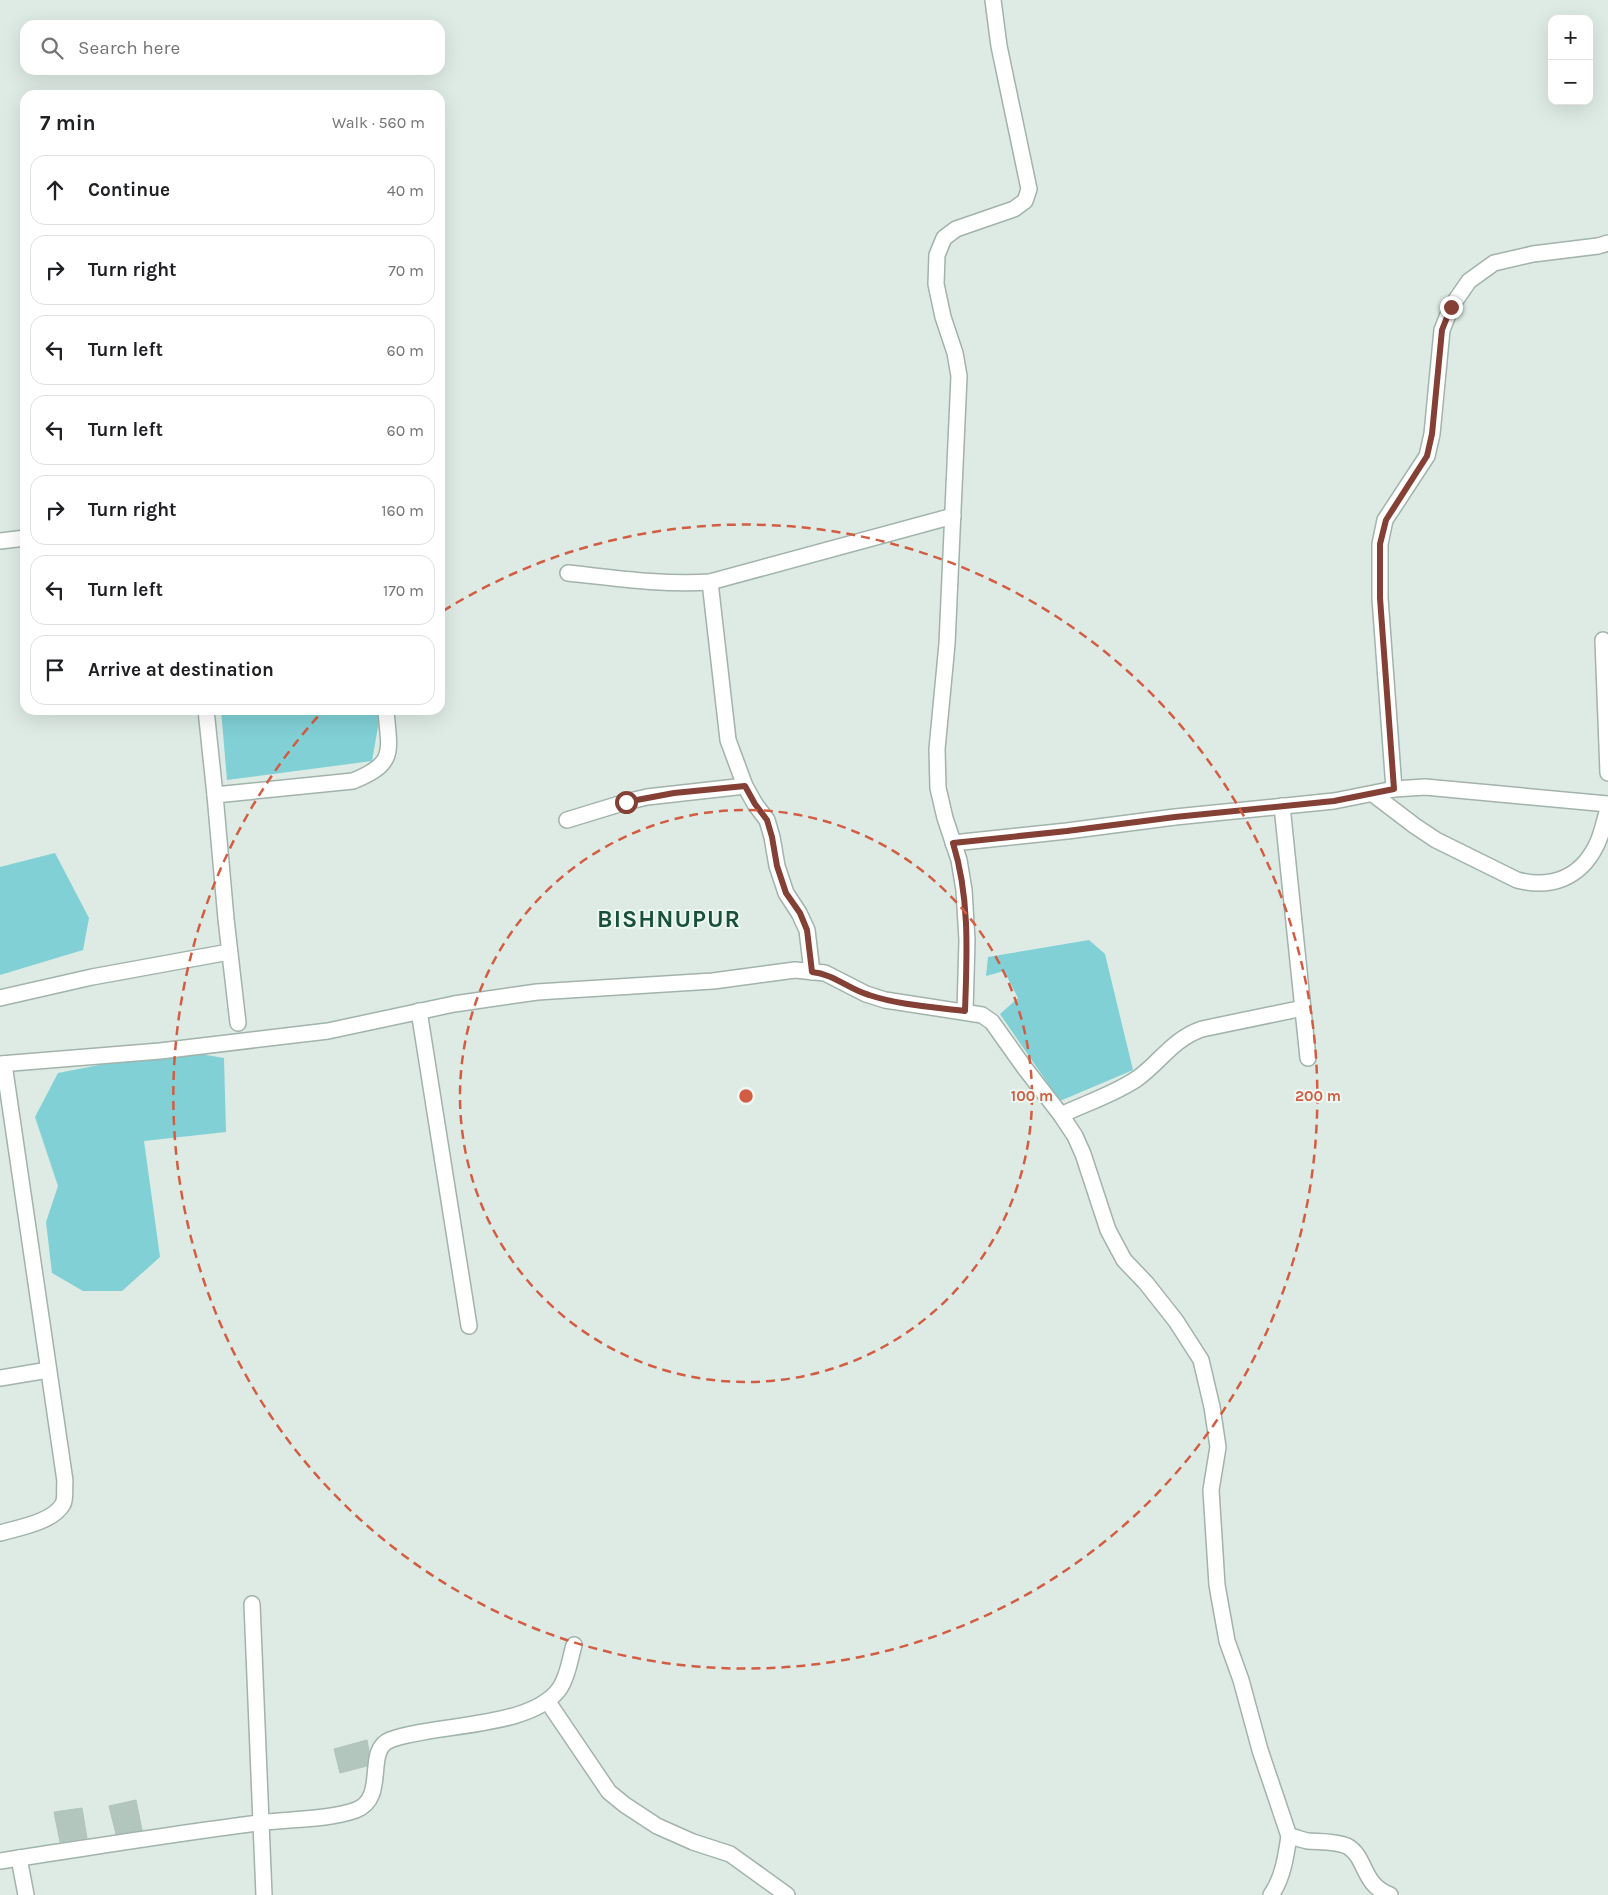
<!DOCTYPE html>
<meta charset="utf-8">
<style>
:root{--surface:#fff;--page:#f6f6f6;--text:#202124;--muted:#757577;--line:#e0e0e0}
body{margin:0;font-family:Karla,sans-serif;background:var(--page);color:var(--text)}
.controls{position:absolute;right:15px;top:15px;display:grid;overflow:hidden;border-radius:10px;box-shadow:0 5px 20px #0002}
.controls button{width:45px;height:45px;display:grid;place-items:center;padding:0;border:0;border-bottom:1px solid var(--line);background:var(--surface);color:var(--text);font:25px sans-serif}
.stop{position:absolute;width:15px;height:15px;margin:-11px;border:4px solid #844034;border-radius:50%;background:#fff}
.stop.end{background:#844034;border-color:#fff;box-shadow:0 1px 5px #0008}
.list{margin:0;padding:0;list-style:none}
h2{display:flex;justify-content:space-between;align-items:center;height:65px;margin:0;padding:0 20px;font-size:21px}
h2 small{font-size:16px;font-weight:400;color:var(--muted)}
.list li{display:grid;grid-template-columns:32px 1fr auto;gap:15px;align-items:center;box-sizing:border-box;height:70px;margin:0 10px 10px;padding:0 10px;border:1px solid var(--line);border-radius:15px}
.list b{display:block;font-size:19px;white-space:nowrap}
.list em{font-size:16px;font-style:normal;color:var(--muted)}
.icon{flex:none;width:28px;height:28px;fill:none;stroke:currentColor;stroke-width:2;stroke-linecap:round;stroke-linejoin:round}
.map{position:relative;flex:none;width:1608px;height:1895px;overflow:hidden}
.search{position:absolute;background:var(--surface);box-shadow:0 5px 20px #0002;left:20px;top:20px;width:425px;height:55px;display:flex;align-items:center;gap:12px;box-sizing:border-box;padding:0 18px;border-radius:15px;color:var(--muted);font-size:19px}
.panel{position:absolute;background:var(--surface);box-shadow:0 5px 20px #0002;left:20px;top:90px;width:425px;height:625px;border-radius:15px}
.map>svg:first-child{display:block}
</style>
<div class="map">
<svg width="1608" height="1895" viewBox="0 0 1608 1895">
<rect width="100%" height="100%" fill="#deebe4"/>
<!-- water -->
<g fill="#80d0d6">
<polygon points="221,710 381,710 372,761 227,780"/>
<polygon points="55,853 89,918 83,950 0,975 0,867"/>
<polygon points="1089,940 1105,954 1133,1070 1060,1101 1000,1014 1018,998 1004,971 986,976 988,957"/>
<polygon points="176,1050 224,1058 226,1132 144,1141 160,1257 122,1291 83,1291 52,1273 46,1222 58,1186 35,1117 58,1073"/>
</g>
<!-- building -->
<g fill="#b3c6bd" stroke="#b0c5ba">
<polygon points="367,1740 369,1751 367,1766 340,1773 334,1749"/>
<polygon points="136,1800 142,1830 116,1834 109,1806"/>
<polygon points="82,1808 87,1838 60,1842 54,1812"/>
</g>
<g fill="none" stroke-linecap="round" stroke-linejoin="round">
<defs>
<g id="minor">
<polyline points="0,541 25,538"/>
<path d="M 568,573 C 615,578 662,585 710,582 L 953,516"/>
<polyline points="710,582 728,740 745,786 755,804 767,820 772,837 777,866 786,893 799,913 807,930 812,972"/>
<polyline points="1603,640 1608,773"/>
<polyline points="206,710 215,795"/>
<polyline points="1394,789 1380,598 1380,544 1385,520 1427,456 1432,434 1442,330 1451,307 1469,281 1494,263 1533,254 1598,246 1608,243"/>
<path d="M 1373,794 L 1415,826 L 1436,840 L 1517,880 C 1551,889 1580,878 1596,846 C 1602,835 1604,821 1608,809"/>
<polyline points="1282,806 1308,1058"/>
<polyline points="567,820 626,802 647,797 745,786"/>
<polyline points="953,843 1067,831 1175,817 1334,801 1394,789 1425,787 1608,804"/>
<polyline points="0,998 92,977 229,952"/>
<polyline points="419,1011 469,1326"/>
<polyline points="965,1011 967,940 964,890 959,860 945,818 938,788 937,749 947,644 959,376 955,353 943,317 936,284 937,255 944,238 956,229 1014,209 1025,201 1029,189 999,46 993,0"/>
<path d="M 238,1023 L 226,919 L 215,795 L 353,781 C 397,763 389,752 386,710"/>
<path d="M 0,1064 L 160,1051 L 328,1031 L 454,1004 L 537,992 L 713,981 L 795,970 L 825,973 L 866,994 L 885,1000 L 982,1015 L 992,1022 L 1024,1067 L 1061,1115 L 1075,1136 L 1083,1154 L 1108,1230 L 1124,1260 L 1146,1283 L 1176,1321 L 1201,1360 L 1212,1407 L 1218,1447 L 1211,1490 L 1217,1585 L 1227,1641 L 1241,1680 L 1260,1750 L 1289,1836 C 1295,1837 1302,1840 1308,1841 C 1321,1842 1335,1841 1347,1846 C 1367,1857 1361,1884 1390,1895"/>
<path d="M 1061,1115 C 1086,1103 1115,1094 1138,1078 C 1161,1061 1173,1039 1202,1029 L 1303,1008"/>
<polyline points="0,1378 48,1370"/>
<path d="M 0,1533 C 18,1528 53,1522 63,1504 C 66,1498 64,1488 65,1481 L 4,1064"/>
<polyline points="252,1604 264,1895"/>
<polyline points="548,1702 609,1792 625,1805 657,1826 693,1842 730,1854 787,1895"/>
<polyline points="0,1861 19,1858"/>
<path d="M 26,1895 L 19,1858 C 99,1846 179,1833 258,1823 C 288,1819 328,1820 356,1810 C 388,1798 364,1750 390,1740 C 435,1723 532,1729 560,1688 C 568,1676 570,1659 574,1645"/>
<path d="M 1271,1895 C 1283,1878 1286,1856 1289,1836"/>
</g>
</defs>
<!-- minor casing -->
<use href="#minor" stroke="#a1b3ab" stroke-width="18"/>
<!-- minor -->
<use href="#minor" stroke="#fff" stroke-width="15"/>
</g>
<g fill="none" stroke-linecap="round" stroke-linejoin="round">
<!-- route -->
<path stroke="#844034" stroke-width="6" d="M 626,802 L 674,793 L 745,786 L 755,804 L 767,820 L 772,837 L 777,866 L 786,893 L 800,913 L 807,930 L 812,972 C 834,974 848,989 869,995 C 899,1005 933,1007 965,1011 C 967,954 970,898 953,843 L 1067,831 L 1175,817 L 1334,801 L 1394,789 L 1380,598 L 1380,544 L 1386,520 L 1427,456 L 1432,434 L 1442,330 L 1451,307"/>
</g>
<!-- distance rings -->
<g fill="none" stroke="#d25d43" stroke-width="2.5" stroke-dasharray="9 6">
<circle cx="746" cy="1096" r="286"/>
<path d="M443 611A572 572 0 1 1 321 713"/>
</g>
<g text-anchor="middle" stroke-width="4" stroke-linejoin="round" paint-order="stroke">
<!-- district labels -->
<g font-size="24" font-weight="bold" letter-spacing="1" fill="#18503d" stroke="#eef8f2">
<text x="669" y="927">BISHNUPUR</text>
</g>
</g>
<circle cx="746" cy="1096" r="8" fill="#d25d43" stroke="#eef8f2" stroke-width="2.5"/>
<g font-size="15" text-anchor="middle" font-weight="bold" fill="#d25d43" stroke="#eef8f2" stroke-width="4" stroke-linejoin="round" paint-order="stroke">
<text x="1032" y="1101">100 m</text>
<text x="1318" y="1101">200 m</text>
</g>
</svg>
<div class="controls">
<button>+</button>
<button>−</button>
</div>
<div class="stop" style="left:626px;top:802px"></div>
<div class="stop end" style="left:1451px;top:307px"></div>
<div class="search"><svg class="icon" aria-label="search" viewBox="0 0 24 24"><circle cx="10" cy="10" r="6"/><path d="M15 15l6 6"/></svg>Search here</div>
<section class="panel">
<h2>7 min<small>Walk · 560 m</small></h2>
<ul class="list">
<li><svg class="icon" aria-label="ahead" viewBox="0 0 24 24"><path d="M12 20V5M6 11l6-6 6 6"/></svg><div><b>Continue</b></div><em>40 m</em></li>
<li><svg class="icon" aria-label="right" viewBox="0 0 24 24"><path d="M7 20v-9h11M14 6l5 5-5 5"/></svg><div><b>Turn right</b></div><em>70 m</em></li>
<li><svg class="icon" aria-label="left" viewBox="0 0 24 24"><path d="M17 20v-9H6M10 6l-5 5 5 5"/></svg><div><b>Turn left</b></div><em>60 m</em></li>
<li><svg class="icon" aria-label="left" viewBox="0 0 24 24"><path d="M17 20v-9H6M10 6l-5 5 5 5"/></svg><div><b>Turn left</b></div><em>60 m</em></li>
<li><svg class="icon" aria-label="right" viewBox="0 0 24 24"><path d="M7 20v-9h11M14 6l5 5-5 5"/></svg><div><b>Turn right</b></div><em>160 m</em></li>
<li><svg class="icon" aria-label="left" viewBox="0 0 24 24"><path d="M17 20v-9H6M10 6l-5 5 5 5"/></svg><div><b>Turn left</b></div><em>170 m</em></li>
<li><svg class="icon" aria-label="arrive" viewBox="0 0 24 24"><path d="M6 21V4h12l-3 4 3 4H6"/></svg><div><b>Arrive at destination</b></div></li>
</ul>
</section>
</div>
